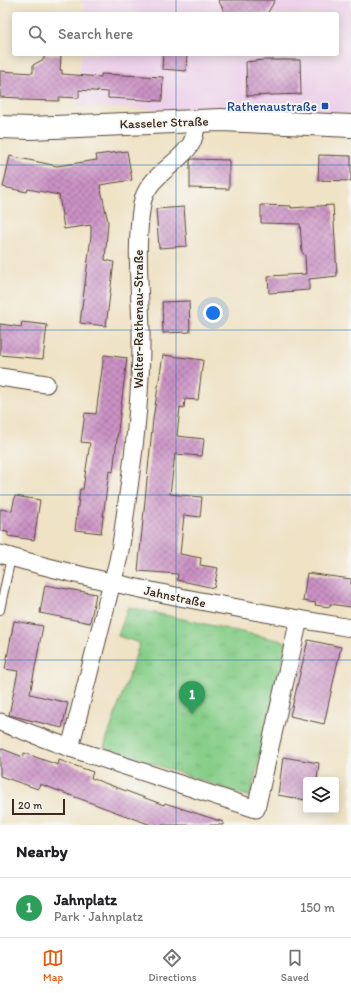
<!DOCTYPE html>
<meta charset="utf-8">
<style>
:root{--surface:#fff;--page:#f6f6f6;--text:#202124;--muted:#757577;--line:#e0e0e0;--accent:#ea580c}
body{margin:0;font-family:Itim,sans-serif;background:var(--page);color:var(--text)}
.controls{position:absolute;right:12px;bottom:12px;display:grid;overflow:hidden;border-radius:4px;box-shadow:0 2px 10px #0003}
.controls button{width:36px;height:36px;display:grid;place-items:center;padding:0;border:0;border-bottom:1px solid var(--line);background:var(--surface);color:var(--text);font:20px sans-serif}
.scale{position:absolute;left:12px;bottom:10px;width:53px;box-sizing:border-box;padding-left:4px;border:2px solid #3b2a1e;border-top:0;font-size:11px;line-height:14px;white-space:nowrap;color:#3b2a1e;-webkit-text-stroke:3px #f6f6f2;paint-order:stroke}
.you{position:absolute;left:213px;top:313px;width:14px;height:14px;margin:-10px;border:3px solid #fff;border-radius:50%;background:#1a73e8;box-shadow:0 0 0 6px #1a73e833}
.badge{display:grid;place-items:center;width:26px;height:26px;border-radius:50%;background:var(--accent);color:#fff;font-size:13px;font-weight:700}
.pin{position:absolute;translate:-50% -33px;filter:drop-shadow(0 1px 2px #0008)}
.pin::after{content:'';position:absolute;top:21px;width:14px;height:12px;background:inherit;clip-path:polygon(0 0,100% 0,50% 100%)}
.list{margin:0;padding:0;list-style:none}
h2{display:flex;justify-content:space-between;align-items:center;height:52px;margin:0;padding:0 16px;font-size:17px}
h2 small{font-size:13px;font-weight:400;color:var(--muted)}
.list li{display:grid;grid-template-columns:26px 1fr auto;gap:12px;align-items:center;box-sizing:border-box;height:60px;padding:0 16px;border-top:1px solid var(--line)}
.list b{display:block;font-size:15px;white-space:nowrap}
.list p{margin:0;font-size:13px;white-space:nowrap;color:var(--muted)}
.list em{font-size:13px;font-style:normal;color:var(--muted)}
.icon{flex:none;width:22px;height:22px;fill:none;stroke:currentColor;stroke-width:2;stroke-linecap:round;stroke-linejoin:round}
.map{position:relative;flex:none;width:351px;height:825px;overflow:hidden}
.search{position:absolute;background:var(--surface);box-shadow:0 2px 10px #0003;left:12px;right:12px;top:12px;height:44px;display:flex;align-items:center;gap:10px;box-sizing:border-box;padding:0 14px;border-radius:4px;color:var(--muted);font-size:15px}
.sheet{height:112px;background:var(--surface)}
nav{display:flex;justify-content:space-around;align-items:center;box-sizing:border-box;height:56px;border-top:1px solid var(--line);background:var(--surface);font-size:11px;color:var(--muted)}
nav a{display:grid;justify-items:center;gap:2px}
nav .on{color:var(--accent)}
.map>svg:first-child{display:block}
</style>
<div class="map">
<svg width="351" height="825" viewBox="0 0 351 825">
<defs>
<pattern id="park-tufts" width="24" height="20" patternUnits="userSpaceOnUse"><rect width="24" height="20" fill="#87ce89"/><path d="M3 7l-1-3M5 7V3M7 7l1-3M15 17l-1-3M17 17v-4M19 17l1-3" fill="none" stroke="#75b176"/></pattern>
<pattern id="building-cross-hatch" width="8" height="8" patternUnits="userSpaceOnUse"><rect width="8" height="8" fill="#ca92c5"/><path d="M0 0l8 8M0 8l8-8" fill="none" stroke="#a5779f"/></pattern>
</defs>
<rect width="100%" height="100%" fill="#f6f6f2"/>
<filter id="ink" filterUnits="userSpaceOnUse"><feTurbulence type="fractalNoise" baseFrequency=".025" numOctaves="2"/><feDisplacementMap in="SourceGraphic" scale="8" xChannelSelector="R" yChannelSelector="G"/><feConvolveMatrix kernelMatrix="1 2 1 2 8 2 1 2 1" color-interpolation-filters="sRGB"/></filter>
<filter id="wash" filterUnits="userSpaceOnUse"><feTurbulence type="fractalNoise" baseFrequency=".012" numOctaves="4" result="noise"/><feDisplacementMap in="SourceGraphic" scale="16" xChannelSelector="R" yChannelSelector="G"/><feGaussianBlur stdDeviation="0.9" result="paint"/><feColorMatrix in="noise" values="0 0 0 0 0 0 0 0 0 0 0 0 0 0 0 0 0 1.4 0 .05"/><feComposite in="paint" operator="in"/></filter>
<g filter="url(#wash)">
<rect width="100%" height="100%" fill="#efe2c5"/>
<!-- built -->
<polygon fill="#edd1e9" points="80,0 351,0 351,114 77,107 81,54 337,54 337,14 83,14 84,4"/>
<!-- park -->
<polygon fill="url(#park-tufts)" stroke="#617c54" points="128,607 287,642 250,797 104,747 140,643 118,636"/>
<g id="blocks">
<!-- building -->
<g fill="url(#building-cross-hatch)">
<polygon points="218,0 275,0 267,14 226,14"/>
<polygon points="44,54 61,56 60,70 62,70 62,74 101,77 101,74 163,77 162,101 108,98 108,92 79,90 79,98 59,97 59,101 20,100 20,98 0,97 0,71 33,73 33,65 44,59"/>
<polygon points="163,54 187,54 186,71 162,69"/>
<polygon points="263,60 300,60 301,94 247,96 246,62"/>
<polygon points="127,151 132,180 100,185 108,222 105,260 114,262 106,326 80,323 91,236 91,225 64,229 59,195 28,189 27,192 3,187 10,156 57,166 97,160 96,155"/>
<polygon points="319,155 351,156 351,181 318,180"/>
<polygon points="192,159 229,160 229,189 190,188 190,161"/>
<polygon points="261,205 291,206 291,208 333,205 337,276 309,279 309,290 269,293 268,276 306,274 305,256 302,252 300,224 261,223"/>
<polygon points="184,207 187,246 159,248 156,209"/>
<polygon points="189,301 190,332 163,333 162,302"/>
<polygon points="22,322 47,325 43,359 0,355 0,324 21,327"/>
<polygon points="104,355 127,358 113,472 109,471 101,533 75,530 80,489 83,489 90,443 81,442 85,413 96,414"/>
<polygon points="163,355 203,360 198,400 185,399 184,408 180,407 177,436 204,439 202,456 175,454 170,494 202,497 200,517 184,515 180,554 201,558 200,565 218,568 214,588 177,580 178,574 138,571 153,419"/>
<polygon points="15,496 40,500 34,540 8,536 8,532 0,531 0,509 12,511"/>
<polygon points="307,573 351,579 351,607 330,604 330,607 315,605 316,603 303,601"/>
<polygon points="45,585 96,594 90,623 40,613"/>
<polygon points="14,621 43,626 30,694 68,703 62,728 9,715 18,671 5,669"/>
<polygon points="308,640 341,647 324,724 290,716"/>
<polygon points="0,748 23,757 24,753 58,765 59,760 93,772 91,778 164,805 165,803 223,822 223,825 151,825 40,784 38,789 0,776"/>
<polygon points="283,757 319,763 317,780 306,780 306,800 278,795"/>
</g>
</g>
</g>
<g filter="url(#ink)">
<use href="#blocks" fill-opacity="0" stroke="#564637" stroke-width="1"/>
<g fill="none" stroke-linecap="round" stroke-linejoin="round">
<defs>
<polyline id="service" points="0,610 11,557"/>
<g id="minor">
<path d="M 197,121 C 196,129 195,137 191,144 C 178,165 146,177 142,204 C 135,246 140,288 141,330 C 142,387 135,446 127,502 C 123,529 121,556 112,582 L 70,748 L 256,809 L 299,619"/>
<polyline points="0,377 46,384"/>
<path d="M 0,554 C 115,587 233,608 351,628"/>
<polyline points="0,722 70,748"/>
</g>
<polyline id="secondary" points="0,127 30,128 221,120 351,126"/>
</defs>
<!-- service casing -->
<use href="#service" stroke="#564637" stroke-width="10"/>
<!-- minor casing -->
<use href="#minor" stroke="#564637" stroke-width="19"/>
<!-- secondary casing -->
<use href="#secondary" stroke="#564637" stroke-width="24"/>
<!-- service -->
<use href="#service" stroke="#fff" stroke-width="8"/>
<!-- minor -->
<use href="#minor" stroke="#fff" stroke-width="17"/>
<!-- secondary -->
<use href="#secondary" stroke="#fff" stroke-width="22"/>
</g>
</g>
<!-- grid -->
<path fill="none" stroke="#1f6fb2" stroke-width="1" stroke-opacity="0.55" d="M 176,0 L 176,14M 176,54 L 176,825M 0,165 L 351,165M 0,330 L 351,330M 0,495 L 351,495M 0,660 L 351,660"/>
<!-- markers -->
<rect fill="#1a4fb4" stroke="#f6f6f2" stroke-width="1.5" x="321" y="102" width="8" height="8" rx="2"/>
<g text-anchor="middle" stroke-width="4" stroke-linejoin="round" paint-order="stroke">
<!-- transit labels -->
<g font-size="13" fill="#164399" stroke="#f6f6f2" text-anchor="end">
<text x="317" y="111">Rathenaustraße</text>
</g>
<!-- street labels -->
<g font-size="13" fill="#3b2a1e" stroke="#f6f6f2">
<text transform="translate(164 122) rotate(-2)" y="5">Kasseler Straße</text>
<text transform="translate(138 319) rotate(-90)" y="5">Walter-Rathenau-Straße</text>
<text transform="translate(175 596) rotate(12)" y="5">Jahnstraße</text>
</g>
</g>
</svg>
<div class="controls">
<button><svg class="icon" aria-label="layers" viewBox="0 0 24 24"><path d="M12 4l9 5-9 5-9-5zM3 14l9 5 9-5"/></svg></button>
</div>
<div class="scale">20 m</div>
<div class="you"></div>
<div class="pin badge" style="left:192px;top:714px;background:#2e9e5b">1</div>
<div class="search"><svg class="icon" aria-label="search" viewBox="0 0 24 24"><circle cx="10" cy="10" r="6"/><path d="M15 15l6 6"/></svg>Search here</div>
</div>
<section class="sheet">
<h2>Nearby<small></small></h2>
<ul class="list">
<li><span class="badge" style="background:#2e9e5b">1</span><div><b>Jahnplatz</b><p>Park · Jahnplatz</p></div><em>150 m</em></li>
</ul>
</section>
<nav>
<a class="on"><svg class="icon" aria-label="map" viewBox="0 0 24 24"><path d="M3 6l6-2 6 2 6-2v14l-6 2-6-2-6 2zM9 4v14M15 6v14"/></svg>Map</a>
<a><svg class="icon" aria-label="directions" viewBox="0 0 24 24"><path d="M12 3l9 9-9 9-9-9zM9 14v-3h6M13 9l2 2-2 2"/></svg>Directions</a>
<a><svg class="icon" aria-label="saved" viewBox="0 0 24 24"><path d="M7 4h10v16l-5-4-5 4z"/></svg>Saved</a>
</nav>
